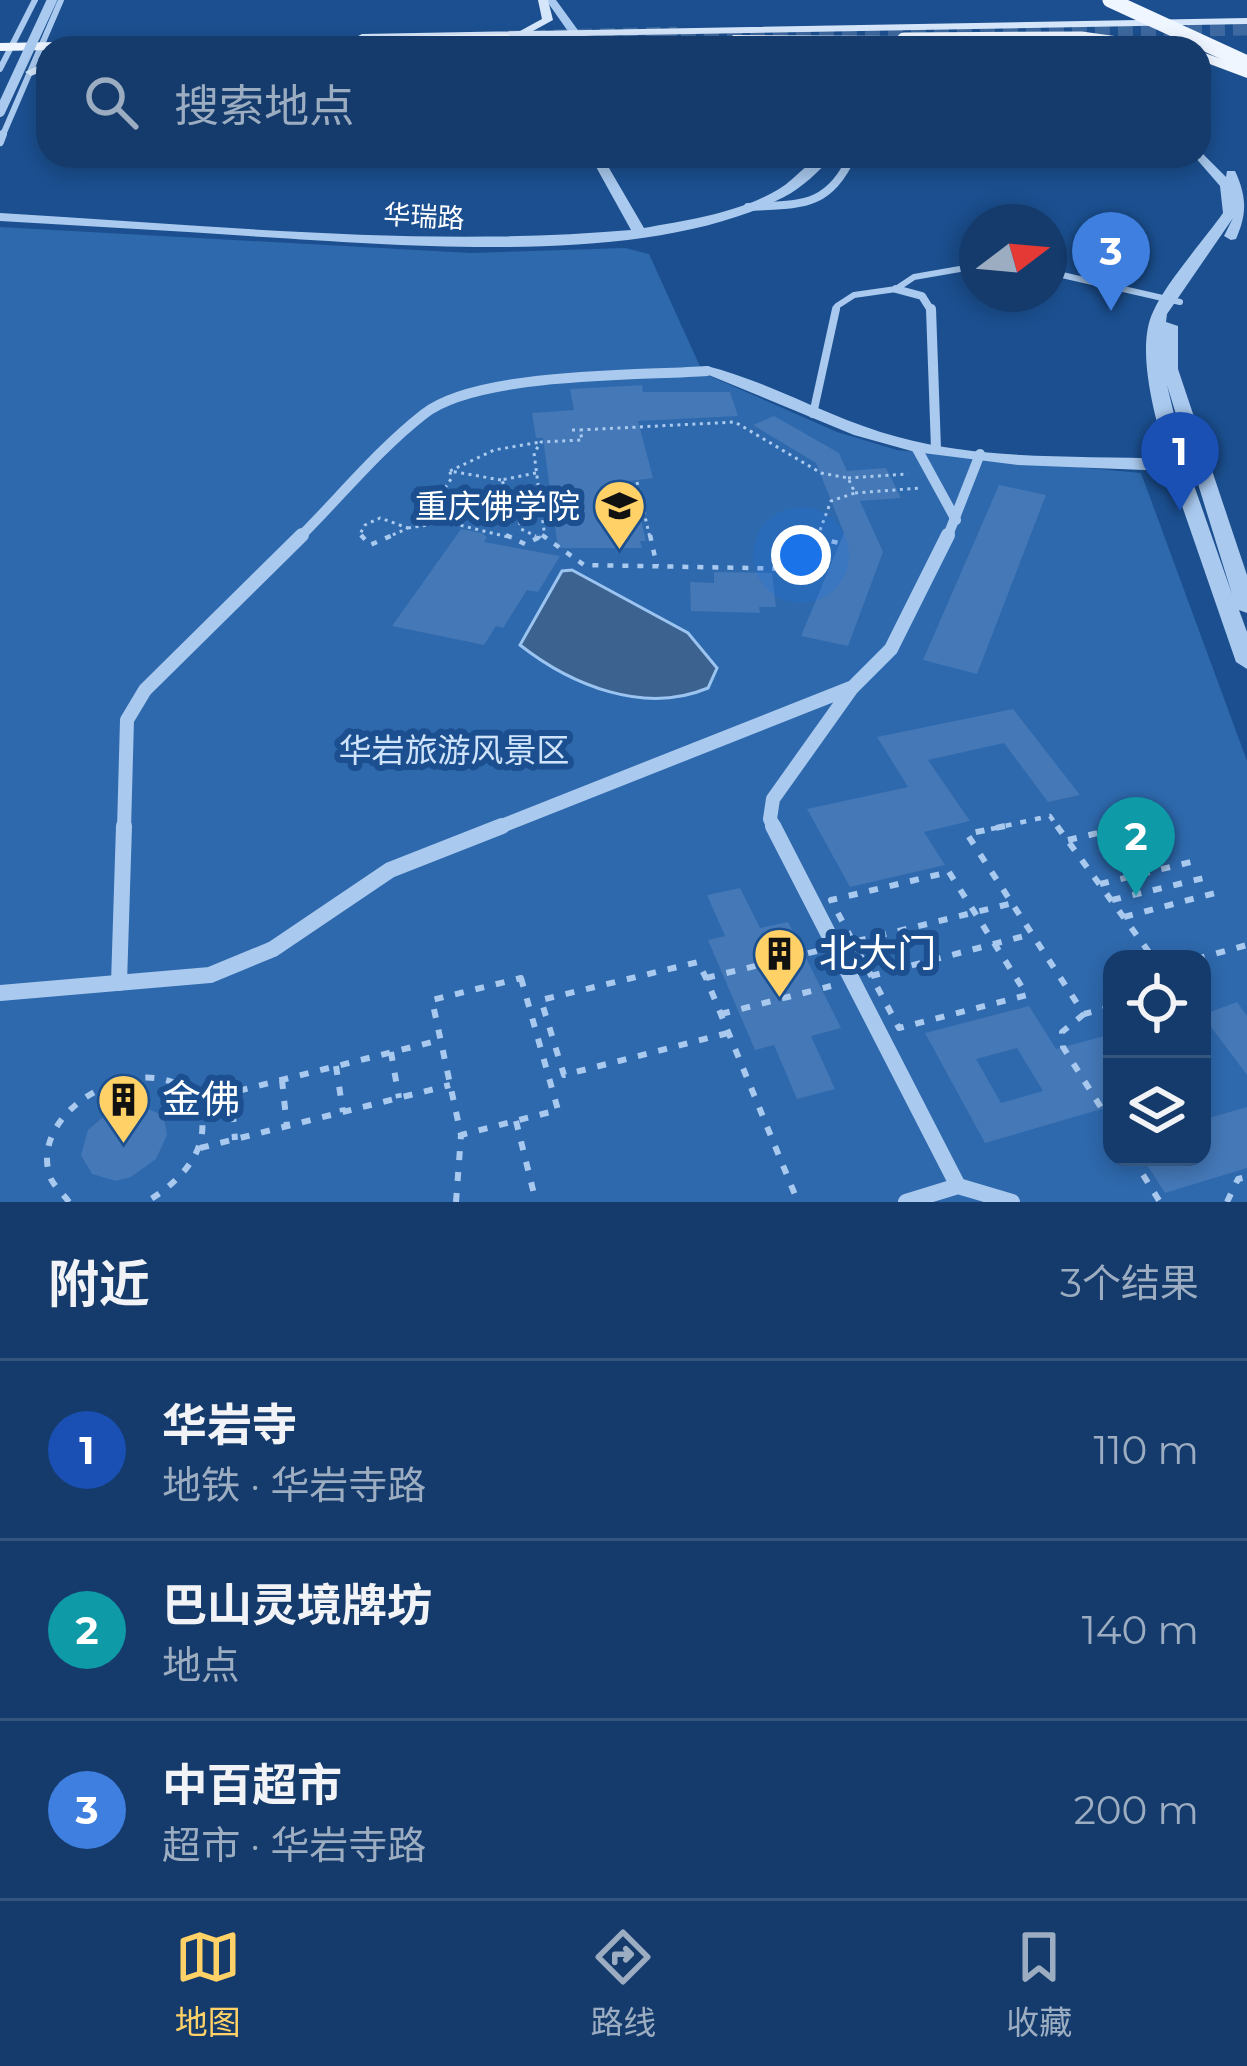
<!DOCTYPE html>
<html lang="zh">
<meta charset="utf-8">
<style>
:root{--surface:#143b6b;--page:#1d4271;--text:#f1f3f6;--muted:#9dadc1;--line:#33557e;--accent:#ffd166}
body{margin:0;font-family:Montserrat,"Noto Sans SC",sans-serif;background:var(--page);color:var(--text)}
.controls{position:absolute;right:36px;bottom:36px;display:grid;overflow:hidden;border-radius:24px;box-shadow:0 6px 18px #0003}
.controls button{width:108px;height:108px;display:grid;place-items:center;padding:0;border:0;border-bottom:3px solid var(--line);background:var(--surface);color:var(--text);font:60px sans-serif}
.compass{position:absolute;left:959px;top:204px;width:108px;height:108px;border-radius:50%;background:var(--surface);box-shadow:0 6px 18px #0003;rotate:74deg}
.you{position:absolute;left:801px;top:555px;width:42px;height:42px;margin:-30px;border:9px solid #fff;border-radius:50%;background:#1a73e8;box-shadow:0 0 0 18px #1a73e833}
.badge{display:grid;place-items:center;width:78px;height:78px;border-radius:50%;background:var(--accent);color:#fff;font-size:39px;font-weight:700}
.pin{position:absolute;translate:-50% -99px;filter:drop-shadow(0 3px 6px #0008)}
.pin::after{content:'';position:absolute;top:63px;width:42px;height:36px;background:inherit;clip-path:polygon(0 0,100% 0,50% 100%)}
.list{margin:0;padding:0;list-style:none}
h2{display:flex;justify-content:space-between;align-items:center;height:156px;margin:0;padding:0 48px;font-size:51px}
h2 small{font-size:39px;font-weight:400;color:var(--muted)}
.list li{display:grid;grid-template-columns:78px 1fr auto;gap:36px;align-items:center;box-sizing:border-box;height:180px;padding:0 48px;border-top:3px solid var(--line)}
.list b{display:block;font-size:45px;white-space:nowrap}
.list p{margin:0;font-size:39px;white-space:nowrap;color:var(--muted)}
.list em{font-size:39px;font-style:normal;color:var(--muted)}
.icon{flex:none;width:66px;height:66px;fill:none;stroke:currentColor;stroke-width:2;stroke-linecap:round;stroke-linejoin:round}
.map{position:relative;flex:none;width:1247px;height:1202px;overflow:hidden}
.search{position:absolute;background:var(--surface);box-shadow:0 6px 18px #0003;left:36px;right:36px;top:36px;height:132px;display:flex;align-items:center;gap:30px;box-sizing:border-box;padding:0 42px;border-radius:36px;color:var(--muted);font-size:45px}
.sheet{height:696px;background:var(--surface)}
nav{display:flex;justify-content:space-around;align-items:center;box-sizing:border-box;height:168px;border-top:3px solid var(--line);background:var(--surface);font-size:33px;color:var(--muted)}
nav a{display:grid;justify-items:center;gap:6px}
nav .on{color:var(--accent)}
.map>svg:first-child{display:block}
</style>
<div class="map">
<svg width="1247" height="1202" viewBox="0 0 1247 1202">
<rect width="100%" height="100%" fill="#1b4f8f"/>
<!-- green -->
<path fill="#2e69ad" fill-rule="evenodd" d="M 0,227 L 471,253 L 625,248 L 649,254 L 703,373 L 837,432 L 897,450 L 1141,473 L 1247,761 L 1247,1202 L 0,1202 ZM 1112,959 L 1202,959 L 1202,1157 L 1112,1157 Z"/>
<!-- water -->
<path fill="#3c6290" stroke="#9cc4f0" stroke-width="3" d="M 572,570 L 688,633 L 717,668 L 708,688 C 644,715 571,685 520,645 L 562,571 Z"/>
<!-- building -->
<g fill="#4478b7" fill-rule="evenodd">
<polygon points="642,385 643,392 730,392 738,416 638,421 653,478 622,482 631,521 641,520 646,541 640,541 642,548 558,548 543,438 536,438 532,413 574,410 570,389"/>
<polygon points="774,416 839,453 847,471 886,468 901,498 860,501 883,552 848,646 801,636 844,533 816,463 753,425"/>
<polygon points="999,485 1046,495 977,674 923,660"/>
<polygon points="461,529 482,533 487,537 484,542 560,556 538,592 527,590 503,628 496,626 484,645 392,626"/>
<polygon points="714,572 772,573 776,607 759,607 760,613 691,611 690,582 714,583"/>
<polygon points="1013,709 1080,795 1048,802 1004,743 928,760 970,821 924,832 945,865 850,887 807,809 908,787 877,737"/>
<polygon points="740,888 760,928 788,922 841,1028 811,1036 835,1089 797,1099 774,1045 755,1050 708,940 725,936 707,895"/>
<polygon points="1237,1002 1247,1016 1247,1075 1202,1015"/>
<path d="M 1029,1006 L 1056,1049 L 1112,1034 L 1112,1106 L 985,1143 L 925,1033 ZM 1017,1048 L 1043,1091 L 1001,1103 L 976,1059 Z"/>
<polygon points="138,1105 160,1114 165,1123 167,1135 156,1159 131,1177 116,1181 92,1174 81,1155 88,1130 110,1111"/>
<polygon points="1247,1107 1247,1168 1165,1193 1142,1157 1202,1157 1202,1120"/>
</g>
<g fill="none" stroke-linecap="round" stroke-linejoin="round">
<!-- primary-tunnel -->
<g stroke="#3d69a0" stroke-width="15" stroke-dasharray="15 8" stroke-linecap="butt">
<polyline points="508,38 677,34"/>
<polyline points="658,39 1247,28"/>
</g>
<!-- path-far2 -->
<g stroke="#a9c9ee" stroke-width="3" stroke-dasharray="3 4.5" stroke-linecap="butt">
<polyline points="572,430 580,430"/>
<polyline points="580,430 735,422 821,473 848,478 855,493 831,501 817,538"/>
<polyline points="450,471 494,450 541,442"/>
<polyline points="536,473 501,480 515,500 521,529 536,536"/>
<polyline points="848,478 908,474"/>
<polyline points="501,480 450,471 451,479 441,494 455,512 447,522 512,538"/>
<polyline points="637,482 650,538"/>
<polyline points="855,493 921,488"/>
<polyline points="453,507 517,521"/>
<polyline points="408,528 447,522"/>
<polyline points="364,538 360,534 365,525 380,518 408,528"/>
<polyline points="386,538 408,528"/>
<polyline points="538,538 542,536"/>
<polyline points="545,538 534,453 541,442 582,440 580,430"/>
</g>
<!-- path-far1 -->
<g stroke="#a9c9ee" stroke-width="4.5" stroke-dasharray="6 9" stroke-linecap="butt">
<polyline points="361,535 370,545 393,535"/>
<polyline points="506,535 525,544 542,536"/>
<polyline points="542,535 584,565 805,569 818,535"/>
<polyline points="650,535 657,566"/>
<polyline points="817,538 839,543"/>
<polyline points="808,562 829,567"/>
<polyline points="991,829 1050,816 1059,829"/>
<polyline points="1115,829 1160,818"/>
</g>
<!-- path -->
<g stroke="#a9c9ee" stroke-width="6" stroke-dasharray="9 12" stroke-linecap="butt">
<polyline points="1005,826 967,834 1084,1014 1112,1007"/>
<polyline points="1057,826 1154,959"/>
<polyline points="1068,840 1128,826"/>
<polygon points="949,872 1027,995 899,1028 831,900"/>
<polyline points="1100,884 1195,861"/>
<polyline points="1112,900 1208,877"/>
<polyline points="1124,917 1219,892"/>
<polyline points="857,941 1009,904"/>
<polyline points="1196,959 1247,945"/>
<polyline points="871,976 1032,934"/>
<polygon points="521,978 558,1110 461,1135 432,1000"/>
<polyline points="706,978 817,951"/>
<polyline points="721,1014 831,986"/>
<polyline points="1084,1014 1062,1032 1063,1047 1112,1125"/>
<polyline points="728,1033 564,1075 541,1000 698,962 706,978 798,1202"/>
<polyline points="391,1052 399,1098"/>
<polyline points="336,1066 343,1112"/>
<polyline points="282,1080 287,1127"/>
<polyline points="231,1092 235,1140"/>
<polyline points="198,1101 440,1040"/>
<polyline points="516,1121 536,1202"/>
<polyline points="200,1148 450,1085"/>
<polyline points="1132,1157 1160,1202"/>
<path d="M 69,1202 C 64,1195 55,1187 51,1179 C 24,1112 141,1045 193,1095 C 220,1140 184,1180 146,1202"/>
<polyline points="456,1202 461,1135"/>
<polyline points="1227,1202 1238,1179 1247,1177"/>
</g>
<!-- service-far1 -->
<g stroke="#a9c9ee" stroke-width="6">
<polyline points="1049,272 1180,302"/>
<polyline points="836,312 837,306 854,295 896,289 914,277 977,266"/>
</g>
<!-- service -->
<polyline stroke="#a9c9ee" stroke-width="8" points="813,414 836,309"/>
<!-- minor-far4 -->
<g stroke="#a9c9ee" stroke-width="6">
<polyline points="0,69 35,0"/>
<polyline points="2,137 61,0"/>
</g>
<!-- minor-far3 -->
<g stroke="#a9c9ee" stroke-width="8">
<polyline points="0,142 3,134"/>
<path d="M 748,207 C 799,204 828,209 852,156"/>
<polyline points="896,289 922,296 932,312"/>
</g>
<!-- minor-far2 -->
<g stroke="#a9c9ee" stroke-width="10">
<polyline points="931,309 936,449"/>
<polyline points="916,447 956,520"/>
<path d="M 299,538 C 340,497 379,449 424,414 C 477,372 639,376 707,371"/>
<polyline points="947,538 980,454"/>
</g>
<!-- minor-far1 -->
<g stroke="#a9c9ee" stroke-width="14">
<polyline points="124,829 127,720 145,690 302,535"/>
<polyline points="494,829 853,687 891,649 948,535"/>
<polyline points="775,829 770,819 773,799 852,688"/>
</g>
<!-- minor -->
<g stroke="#a9c9ee" stroke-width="16">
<polyline points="773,826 958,1186"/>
<polyline points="119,983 124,826"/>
<polyline points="0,993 210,975 273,949 390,870 502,826"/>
<polyline points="906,1202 958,1186 1012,1202"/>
</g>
<!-- tertiary -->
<g fill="#a9c9ee" fill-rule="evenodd">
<polygon points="546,0 556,0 580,33 611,42 611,46 572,37"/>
<path d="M 1199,150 L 1226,177 L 1227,171 L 1235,171 C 1247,197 1247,214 1236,239 L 1231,240 L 1224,236 L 1233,218 L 1167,314 L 1166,322 L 1178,326 L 1178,369 L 1247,575 L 1247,613 L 1239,610 L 1247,632 L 1247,669 L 1236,662 L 1170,471 L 1018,465 L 915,452 L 854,435 L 699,371 L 707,366 C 774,383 832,420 898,437 C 985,461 1078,455 1167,459 C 1156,421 1135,349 1153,312 C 1165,284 1204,240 1223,213 L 1220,186 L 1194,156 L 1199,156 ZM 1167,385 L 1190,460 L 1185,460 ZM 1189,471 L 1194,471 L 1232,594 Z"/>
<path d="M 590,156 L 602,156 L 644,228 C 688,220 739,213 779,189 C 798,178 809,156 833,156 C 820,170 802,188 784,197 C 649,267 413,246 263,237 C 176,231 88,226 0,221 L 0,213 C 210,225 421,248 631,230 Z"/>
</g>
<!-- secondary -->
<g fill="#d6e6fa" fill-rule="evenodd">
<polygon points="538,0 548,0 553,20 533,31 1247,18 1247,24 362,40 356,37 362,34 520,31 542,19"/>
<polygon points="48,61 48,69 31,76 25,72"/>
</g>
<!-- primary -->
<g fill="#f0f6ff" fill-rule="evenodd">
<polygon points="508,34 513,41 0,51 0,43"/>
<polygon points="733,35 904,36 911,40 904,44 728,42"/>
<polygon points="1199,51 1247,68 1247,78 1199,60"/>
</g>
<!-- tertiary-bridge -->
<polyline stroke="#a9c9ee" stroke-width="10" points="0,112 52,0"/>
<!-- primary-bridge -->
<g stroke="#f0f6ff" stroke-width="15">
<polyline points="1110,0 1247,63"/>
<polyline points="904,40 1081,39 1146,48"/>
</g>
</g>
<!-- icons -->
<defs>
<symbol id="university-pin" viewBox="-11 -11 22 30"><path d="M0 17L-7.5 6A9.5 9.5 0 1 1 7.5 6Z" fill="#ffd166" stroke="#1b4f8f"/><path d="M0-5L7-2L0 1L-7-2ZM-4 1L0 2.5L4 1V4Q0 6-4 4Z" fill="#111"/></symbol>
<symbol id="building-pin" viewBox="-11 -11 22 30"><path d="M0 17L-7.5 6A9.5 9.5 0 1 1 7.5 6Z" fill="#ffd166" stroke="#1b4f8f"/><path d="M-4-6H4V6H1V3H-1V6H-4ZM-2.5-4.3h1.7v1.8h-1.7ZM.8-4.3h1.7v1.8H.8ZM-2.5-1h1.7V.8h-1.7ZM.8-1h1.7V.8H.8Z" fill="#111"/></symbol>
</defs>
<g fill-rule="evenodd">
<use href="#university-pin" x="590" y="476" width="59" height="81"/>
<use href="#building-pin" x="750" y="924" width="59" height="81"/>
<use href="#building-pin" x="94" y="1070" width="59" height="81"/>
</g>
<g text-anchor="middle" stroke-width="12" stroke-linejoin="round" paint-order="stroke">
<!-- far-street labels -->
<g font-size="27" fill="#fff" stroke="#1b4f8f">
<text transform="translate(424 217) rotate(3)" y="9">华瑞路</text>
</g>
<!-- poi labels -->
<g font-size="33" fill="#fff" stroke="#1b4f8f" text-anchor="end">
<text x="580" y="518">重庆佛学院</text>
</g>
<!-- park labels -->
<g font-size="33" fill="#cfe3fa" stroke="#1b4f8f">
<text x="454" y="762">华岩旅游风景区</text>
</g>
<!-- near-poi labels -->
<g font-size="39" fill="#fff" stroke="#1b4f8f" text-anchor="start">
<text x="819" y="967">北大门</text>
<text x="162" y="1113">金佛</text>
</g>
</g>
</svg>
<div class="controls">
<button><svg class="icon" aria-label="locate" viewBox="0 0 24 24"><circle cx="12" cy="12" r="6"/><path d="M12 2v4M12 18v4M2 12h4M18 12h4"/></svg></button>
<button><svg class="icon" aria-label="layers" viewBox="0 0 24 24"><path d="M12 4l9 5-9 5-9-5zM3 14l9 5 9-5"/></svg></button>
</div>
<svg class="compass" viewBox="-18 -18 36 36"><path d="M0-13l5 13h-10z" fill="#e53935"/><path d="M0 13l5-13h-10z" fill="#9dadc1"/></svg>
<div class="you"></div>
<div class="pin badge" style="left:1180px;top:511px;background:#1a4fb4">1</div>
<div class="pin badge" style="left:1136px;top:896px;background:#0f9aa8">2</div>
<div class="pin badge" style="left:1111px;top:311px;background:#3f7fe0">3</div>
<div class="search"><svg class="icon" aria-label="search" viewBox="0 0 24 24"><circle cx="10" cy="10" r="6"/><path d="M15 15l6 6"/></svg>搜索地点</div>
</div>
<section class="sheet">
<h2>附近<small>3个结果</small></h2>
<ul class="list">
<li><span class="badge" style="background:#1a4fb4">1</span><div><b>华岩寺</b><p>地铁 · 华岩寺路</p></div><em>110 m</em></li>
<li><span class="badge" style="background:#0f9aa8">2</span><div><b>巴山灵境牌坊</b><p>地点</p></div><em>140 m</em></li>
<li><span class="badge" style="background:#3f7fe0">3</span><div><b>中百超市</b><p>超市 · 华岩寺路</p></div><em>200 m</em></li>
</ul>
</section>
<nav>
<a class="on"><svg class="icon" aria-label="map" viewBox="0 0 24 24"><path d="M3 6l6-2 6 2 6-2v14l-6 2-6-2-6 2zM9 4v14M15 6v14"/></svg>地图</a>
<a><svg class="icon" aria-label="directions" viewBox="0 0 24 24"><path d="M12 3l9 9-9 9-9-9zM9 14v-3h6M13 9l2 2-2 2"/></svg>路线</a>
<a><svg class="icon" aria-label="saved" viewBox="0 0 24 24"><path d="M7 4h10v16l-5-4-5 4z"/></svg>收藏</a>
</nav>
